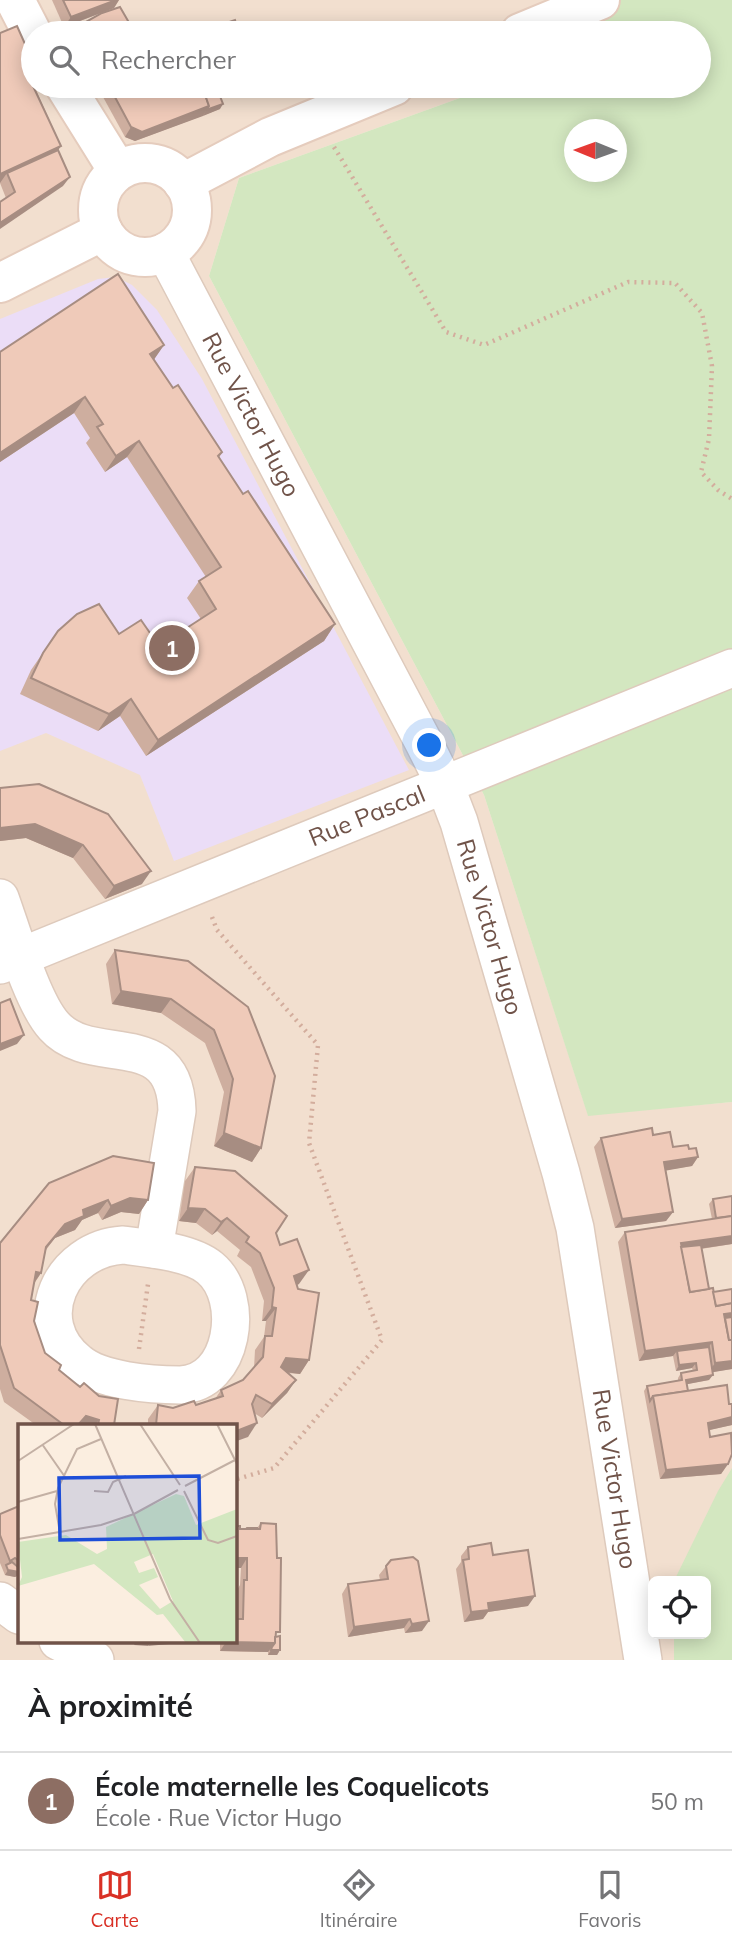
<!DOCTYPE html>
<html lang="fr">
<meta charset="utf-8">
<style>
:root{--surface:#fff;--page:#f2f2f2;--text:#202124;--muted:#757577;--line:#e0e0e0;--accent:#d93025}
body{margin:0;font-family:Mulish,sans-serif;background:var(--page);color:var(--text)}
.controls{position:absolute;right:21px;bottom:21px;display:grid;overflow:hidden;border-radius:10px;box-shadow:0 4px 18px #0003}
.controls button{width:63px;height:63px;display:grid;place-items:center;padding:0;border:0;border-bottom:2px solid var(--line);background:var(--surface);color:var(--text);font:35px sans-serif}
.compass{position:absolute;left:564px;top:119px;width:63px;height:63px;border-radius:50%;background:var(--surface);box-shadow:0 4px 18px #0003;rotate:271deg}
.you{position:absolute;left:430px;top:746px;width:24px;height:24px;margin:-18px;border:5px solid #fff;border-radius:50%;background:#1a73e8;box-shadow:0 0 0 10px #1a73e833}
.badge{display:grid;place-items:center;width:46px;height:46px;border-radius:50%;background:var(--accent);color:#fff;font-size:23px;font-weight:700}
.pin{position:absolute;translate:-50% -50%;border:4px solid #fff;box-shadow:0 2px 7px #0006}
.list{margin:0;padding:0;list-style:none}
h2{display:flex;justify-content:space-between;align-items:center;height:91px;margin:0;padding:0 28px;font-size:30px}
h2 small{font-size:23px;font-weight:400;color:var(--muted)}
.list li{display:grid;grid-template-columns:46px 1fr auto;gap:21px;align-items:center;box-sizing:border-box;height:98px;padding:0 28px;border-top:2px solid var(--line)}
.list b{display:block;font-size:26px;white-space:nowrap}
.list p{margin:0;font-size:23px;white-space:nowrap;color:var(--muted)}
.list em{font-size:23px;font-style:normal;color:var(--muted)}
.icon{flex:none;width:38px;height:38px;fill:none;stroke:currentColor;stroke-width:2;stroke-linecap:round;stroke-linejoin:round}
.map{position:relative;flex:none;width:732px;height:1660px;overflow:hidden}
.search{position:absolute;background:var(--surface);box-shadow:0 4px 18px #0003;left:21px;right:21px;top:21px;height:77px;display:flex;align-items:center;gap:18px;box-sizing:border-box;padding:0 24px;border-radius:38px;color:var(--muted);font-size:26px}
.sheet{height:189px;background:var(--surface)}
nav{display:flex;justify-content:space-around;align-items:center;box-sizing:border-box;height:98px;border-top:2px solid var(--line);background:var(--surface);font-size:19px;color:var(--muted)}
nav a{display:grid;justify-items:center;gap:4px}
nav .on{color:var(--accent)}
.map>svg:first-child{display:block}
</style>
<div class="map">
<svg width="732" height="1660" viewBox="0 0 732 1660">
<rect width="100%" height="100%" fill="#fbeee0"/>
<!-- residential -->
<path fill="#f2dfcf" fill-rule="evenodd" d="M 0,0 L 568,0 L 581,33 L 33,33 L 33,86 L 493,86 L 239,178 L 209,276 L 484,795 L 588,1115 L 732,1102 L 732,1660 L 0,1660 ZM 19,1426 L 234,1426 L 234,1641 L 19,1641 ZM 653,1581 L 706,1581 L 706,1634 L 653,1634 Z"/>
<!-- education -->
<polygon fill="#ebddf7" points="116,277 132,285 157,310 202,379 409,770 174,861 140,775 46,733 0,751 0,319 98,279"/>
<!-- green -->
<g fill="#d3e7c0" fill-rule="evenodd">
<path d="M 568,0 L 732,0 L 732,1102 L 588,1116 L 484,795 L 209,276 L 239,178 L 493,86 L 699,86 L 699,33 L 581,33 ZM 574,130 L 616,130 L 616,172 L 574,172 Z"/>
<polygon points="732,1468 732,1660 674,1660 674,1634 706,1634 706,1581 674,1581 718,1491"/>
</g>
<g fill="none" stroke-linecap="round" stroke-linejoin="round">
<defs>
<g id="street">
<path id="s1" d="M 165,252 L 424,743 L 444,783 L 459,822 L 561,1173 L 575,1228 L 643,1660"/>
<path d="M 0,898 C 12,931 32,1002 54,1026 C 92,1069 175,1024 177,1111 L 154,1249"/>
<path id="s2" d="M 0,965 L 732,668"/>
<path d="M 123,1245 C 147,1248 191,1252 210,1268 C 246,1298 234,1384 180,1385 C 152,1385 100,1381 78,1362 C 27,1321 61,1249 123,1245 Z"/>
<polyline points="0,1601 19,1615"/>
<polyline points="58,1641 95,1660"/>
</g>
<g id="secondary">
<polyline points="15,0 33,35"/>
<polyline points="520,33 600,0"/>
<polyline points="65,86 118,171"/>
<circle cx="145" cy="210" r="47"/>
<polyline points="183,183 270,137 394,86"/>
<polyline points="0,283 103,231"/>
</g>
</defs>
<!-- street casing -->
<use href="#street" stroke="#decabc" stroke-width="40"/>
<!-- secondary casing -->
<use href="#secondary" stroke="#e5ccbd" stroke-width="42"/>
<!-- path -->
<g stroke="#d3ad9d" stroke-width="4.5" stroke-dasharray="2 5" stroke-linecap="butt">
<polyline points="334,147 446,332 484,345 628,282 675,283 702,313 712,366 709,439 701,472 718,490 732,499"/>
<polyline points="212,917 217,930 318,1045 309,1143 382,1340 274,1468 234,1480"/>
<polyline points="139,1349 148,1284"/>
</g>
<!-- street -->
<use href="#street" stroke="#fff" stroke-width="37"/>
<!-- secondary -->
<use href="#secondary" stroke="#fff" stroke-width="38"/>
</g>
<!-- wall -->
<g fill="#ceae9f">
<polygon points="52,0 119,0 114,8 64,27"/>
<polygon points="77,27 135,33 73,33"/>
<polygon points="0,33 39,86 36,90 61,146 58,150 63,186 6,198 0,183"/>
<polygon points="97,86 216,86 220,109 135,141 125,137"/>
<polygon points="253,86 280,86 256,95"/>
<polygon points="164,345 154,359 173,388 222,452 219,458 243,494 335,624 324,641 146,756 120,716 98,731 20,694 31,670 58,631 119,634 159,646 201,619 187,598 199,581 206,577 127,457 105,472 86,443 90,438 74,413 0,462 0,352"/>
<polygon points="0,788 142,884 105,899 73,858 26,838 0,841"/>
<polygon points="115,950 188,961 261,1148 252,1162 214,1146 224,1092 205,1043 161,1013 112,1004 106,964"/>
<polygon points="653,1135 673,1147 689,1149 698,1157 692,1166 666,1170 673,1212 666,1221 615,1228 594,1147 601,1138"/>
<polygon points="195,1167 276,1233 280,1245 299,1284 297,1285 309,1360 300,1374 288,1373 296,1380 287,1393 262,1418 254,1413 248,1437 234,1425 148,1425 148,1419 158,1405 173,1408 196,1405 215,1399 221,1390 243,1380 254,1368 255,1350 264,1337 266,1321 262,1321 264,1301 251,1267 237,1256 240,1250 217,1231 212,1235 196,1223 179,1221 185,1181"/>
<polygon points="49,1183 148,1200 139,1214 121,1212 102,1220 98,1213 82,1220 75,1230 55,1238 46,1250 41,1273 34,1284 31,1300 34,1321 45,1353 59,1370 114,1425 36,1425 4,1402 0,1389 0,1243"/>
<polygon points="713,1199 732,1244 701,1249 709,1289 713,1292 732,1289 732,1369 712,1372 709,1380 687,1384 688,1391 729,1404 732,1404 732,1425 709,1430 710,1437 728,1464 721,1474 660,1479 644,1391 647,1386 678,1381 678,1378 681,1373 693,1371 692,1368 676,1371 673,1356 639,1361 618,1242 625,1232 712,1219 709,1204"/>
<polygon points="19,1506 19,1575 15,1577 5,1575 0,1563 0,1514"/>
<polygon points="261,1523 276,1637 280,1650 277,1655 268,1655 268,1652 220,1651 220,1641 234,1641 237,1590 240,1585 241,1568 234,1568 240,1529 257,1528"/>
<polygon points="468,1547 493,1555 528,1606 488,1612 483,1619 464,1622 456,1569 461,1562 461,1556"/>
<polygon points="391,1560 422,1631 405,1633 404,1628 348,1637 342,1594 348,1584 380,1580 379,1575"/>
</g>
<!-- shaded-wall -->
<g fill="#a78d82">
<polygon points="116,0 119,0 114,8 64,27 71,17"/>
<polygon points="271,86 280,86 256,95 260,90"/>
<polygon points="223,104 220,109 203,116 206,110"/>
<polygon points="209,106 203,116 135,141 125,137 131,127"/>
<polygon points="61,146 51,160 7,173 0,183 0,174"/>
<polygon points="70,177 63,186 0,229 0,223"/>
<polygon points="164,345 153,361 150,354"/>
<polygon points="85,397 74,413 0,462 0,453"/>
<polygon points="139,441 127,457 105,472 116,456"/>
<polygon points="335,624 324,641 146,756 158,740"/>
<polygon points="131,699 120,716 98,731 109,714"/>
<polygon points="35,824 83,845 73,858 26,838 0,841 0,828"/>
<polygon points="151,871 142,884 105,899 114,886"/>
<polygon points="121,991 171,999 161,1013 112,1004"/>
<polygon points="24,1035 17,1044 0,1051 0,1044"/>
<polygon points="224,1133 261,1148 252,1162 214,1146"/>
<polygon points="698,1157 692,1166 658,1172 664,1162"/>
<polygon points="130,1198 148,1200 139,1214 121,1212 102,1220 111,1206"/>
<polygon points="108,1200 98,1213 82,1220 75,1230 55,1238 36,1261 65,1224 83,1210"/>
<polygon points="188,1208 205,1209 196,1223 179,1221"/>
<polygon points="673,1212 666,1221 615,1228 622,1219"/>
<polygon points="227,1218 217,1231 212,1235 221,1222"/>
<polygon points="732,1236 732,1244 678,1252 681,1243"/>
<polygon points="309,1270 299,1284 284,1290 294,1276"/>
<polygon points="36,1272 41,1273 32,1286"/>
<polygon points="272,1307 276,1308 266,1321 262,1321"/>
<polygon points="732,1313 732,1322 721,1319 724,1314"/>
<polygon points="712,1342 706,1352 677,1351 673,1356 639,1361 645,1351"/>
<polygon points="286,1358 309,1360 300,1374 277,1371"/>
<polygon points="732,1361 732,1369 708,1373 715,1363"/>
<polygon points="696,1363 692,1368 676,1371 679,1365"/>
<polygon points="713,1375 709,1380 683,1385 686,1380"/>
<polygon points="296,1380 287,1393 262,1418 272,1404"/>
<polygon points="86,1416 99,1420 95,1425 78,1425"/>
<polygon points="732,1417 732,1425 701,1432 708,1423"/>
<polygon points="257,1423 248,1437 234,1442 234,1432"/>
<polygon points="728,1464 721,1474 660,1479 666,1470"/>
<polygon points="234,1558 247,1558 241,1568 234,1568"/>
<polygon points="8,1570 19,1571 19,1575 15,1577 5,1575"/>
<polygon points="535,1596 528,1606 488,1612 483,1619 464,1622 471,1612 488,1603"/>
<polygon points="410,1619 404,1628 348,1637 354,1627"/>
<polygon points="429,1621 422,1631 405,1633 412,1624"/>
<polygon points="137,1641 152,1641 148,1646 134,1645"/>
<polygon points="152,1641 171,1641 169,1644 148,1646"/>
<polygon points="171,1641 187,1641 185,1644 169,1644"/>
<polygon points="226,1642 275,1643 268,1652 220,1651"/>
<polygon points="271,1650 280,1650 277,1655 268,1655"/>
</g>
<!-- building -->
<g fill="#efcab9" stroke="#a78d82" stroke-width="2">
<polygon points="63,0 116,0 71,17"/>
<polygon points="120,7 135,33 80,33 77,27 102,13"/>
<polygon points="235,20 238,30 229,33 197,33"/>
<polygon points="17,26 33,62 33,86 61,146 0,174 0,33"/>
<polygon points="109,86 202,86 209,106 142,132 131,127"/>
<polygon points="202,86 216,86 223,104 206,110 209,106"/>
<polygon points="258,86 271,86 260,90"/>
<polygon points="58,150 70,177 0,223 0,202 15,192 7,173"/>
<polygon points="118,274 164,345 150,354 173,388 178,385 222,452 218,456 243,494 248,491 335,624 158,740 131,699 109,714 31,678 43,653 58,631 77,614 99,604 119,634 141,620 159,646 216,609 199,581 221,567 139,441 116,456 97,427 103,424 85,397 0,453 0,352"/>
<polygon points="39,784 108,814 151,871 114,886 83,845 35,824 0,828 0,788"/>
<polygon points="115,950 188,961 248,1007 275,1076 261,1148 224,1133 233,1079 214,1030 171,999 121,991"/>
<polygon points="10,999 24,1035 0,1044 0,1003"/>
<polygon points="652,1128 653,1135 670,1132 673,1147 688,1145 689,1149 696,1148 698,1157 664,1162 673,1212 622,1219 601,1138"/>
<polygon points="113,1156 154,1163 148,1200 130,1198 111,1206 108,1200 83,1210 84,1216 65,1224 46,1247 41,1273 36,1272 31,1300 38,1302 34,1321 45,1353 61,1365 59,1370 80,1387 84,1383 99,1396 118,1399 114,1425 98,1425 99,1420 86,1416 78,1425 64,1425 14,1388 0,1345 0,1243 49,1183"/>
<polygon points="195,1167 235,1171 287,1216 276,1233 280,1245 297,1239 309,1270 294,1276 298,1289 319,1293 309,1360 286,1358 281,1367 296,1380 272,1404 256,1395 252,1404 257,1423 234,1432 234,1425 156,1425 158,1405 173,1408 194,1401 196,1405 223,1396 221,1390 243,1380 263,1357 265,1336 272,1336 276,1308 272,1307 274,1288 260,1253 246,1242 249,1237 227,1218 221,1222 205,1209 188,1208"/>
<polygon points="732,1196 732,1216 716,1218 713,1199"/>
<polygon points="732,1216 732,1236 681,1243 690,1292 713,1288 716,1306 732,1303 732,1313 724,1314 729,1340 732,1340 732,1361 715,1363 712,1342 645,1351 625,1232"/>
<polygon points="701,1245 709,1289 690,1292 681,1247"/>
<polygon points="732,1289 732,1303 716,1306 713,1292"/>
<polygon points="732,1317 732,1340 729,1340 725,1318"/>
<polygon points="709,1347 713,1375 686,1380 688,1391 653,1396 650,1401 647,1386 682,1380 681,1373 697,1370 696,1363 679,1365 677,1351"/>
<polygon points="727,1385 729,1404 732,1404 732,1417 708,1423 710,1437 731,1433 732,1454 728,1464 666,1470 653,1396"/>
<polygon points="19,1506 19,1561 15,1558 10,1561 0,1535 0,1514"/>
<polygon points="261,1523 276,1524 277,1558 281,1558 280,1632 276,1632 275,1643 226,1642 234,1641 234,1619 243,1619 244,1580 247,1580 247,1558 234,1558 234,1526 240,1526 240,1529 260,1529"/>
<polygon points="247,1528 257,1528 257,1529 246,1529"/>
<polygon points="491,1543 493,1555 528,1550 535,1596 488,1603 489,1610 471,1612 463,1560 469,1559 468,1547"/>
<polygon points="413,1557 418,1561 429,1621 412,1624 410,1619 354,1627 348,1584 388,1579 386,1566 391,1560"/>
<polygon points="12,1562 18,1567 19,1572 8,1570 6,1565"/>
<polygon points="280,1636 280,1650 271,1650 272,1647 275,1643 275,1637"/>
</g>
<g text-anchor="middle" stroke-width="5" stroke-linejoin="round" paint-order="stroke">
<!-- street labels -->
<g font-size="24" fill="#705349" stroke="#fef2e5">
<text dy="8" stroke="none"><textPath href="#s1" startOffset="184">Rue Victor Hugo</textPath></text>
<text dy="8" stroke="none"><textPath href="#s2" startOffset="396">Rue Pascal</textPath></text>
<text dy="8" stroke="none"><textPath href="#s1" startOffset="751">Rue Victor Hugo</textPath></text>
<text dy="8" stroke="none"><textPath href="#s1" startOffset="1318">Rue Victor Hugo</textPath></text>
</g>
</g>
<!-- overview -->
<g transform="translate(18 1424)">
<rect width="219" height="219" fill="#fbeee0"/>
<path d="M 158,70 L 166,72 L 178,101 L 219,85 L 219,219 L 168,219 L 145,190 L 139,191 L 76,140 L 0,162 L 4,153 L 0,118 L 48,111 L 79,130 L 89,125 L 88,103 ZM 135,130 L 155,177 L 142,185 L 121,161 L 140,153 L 136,144 L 121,149 L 116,138 Z" fill="#d3e7c0" fill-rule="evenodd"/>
<path fill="none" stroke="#c3b0a4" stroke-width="2" d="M 77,0 L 152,175 L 182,219M 122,0 L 162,61M 199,0 L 219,40M 24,20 L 47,53M 0,37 L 56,0M 167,62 L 219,35M 76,67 L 90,68 L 95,58 L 108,52M 166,67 L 190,116 L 200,119 L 219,112M 0,78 L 39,67M 42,109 L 37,80 L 40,64 L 59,25 L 83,15M 0,115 L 83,101 L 116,90 L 160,66"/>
<path fill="#1d4ed8" fill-opacity="0.15" stroke="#1d4ed8" stroke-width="3.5" d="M 181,52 L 182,114 L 42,116 L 41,54 Z"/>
<rect width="219" height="219" fill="none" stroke="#705349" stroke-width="3.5"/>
</g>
</svg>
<div class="controls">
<button><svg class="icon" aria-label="locate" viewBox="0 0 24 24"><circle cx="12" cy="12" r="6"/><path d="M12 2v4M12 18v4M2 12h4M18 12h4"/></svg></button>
</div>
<svg class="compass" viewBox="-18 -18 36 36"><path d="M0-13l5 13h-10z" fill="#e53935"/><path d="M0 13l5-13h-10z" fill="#757577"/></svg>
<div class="you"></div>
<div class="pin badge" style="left:172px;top:648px;background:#8d6e63">1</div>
<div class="search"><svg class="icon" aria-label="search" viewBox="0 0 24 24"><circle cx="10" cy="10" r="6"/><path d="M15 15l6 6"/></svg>Rechercher</div>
</div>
<section class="sheet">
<h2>À proximité<small></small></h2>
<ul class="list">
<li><span class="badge" style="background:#8d6e63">1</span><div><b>École maternelle les Coquelicots</b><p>École · Rue Victor Hugo</p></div><em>50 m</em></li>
</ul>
</section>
<nav>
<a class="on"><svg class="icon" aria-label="map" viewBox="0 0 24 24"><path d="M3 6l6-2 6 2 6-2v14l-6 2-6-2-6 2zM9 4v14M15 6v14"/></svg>Carte</a>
<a><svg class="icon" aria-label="directions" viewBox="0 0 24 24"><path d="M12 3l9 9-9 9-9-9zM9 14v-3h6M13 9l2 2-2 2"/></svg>Itinéraire</a>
<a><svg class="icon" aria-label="saved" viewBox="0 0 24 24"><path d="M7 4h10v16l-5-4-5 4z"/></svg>Favoris</a>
</nav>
